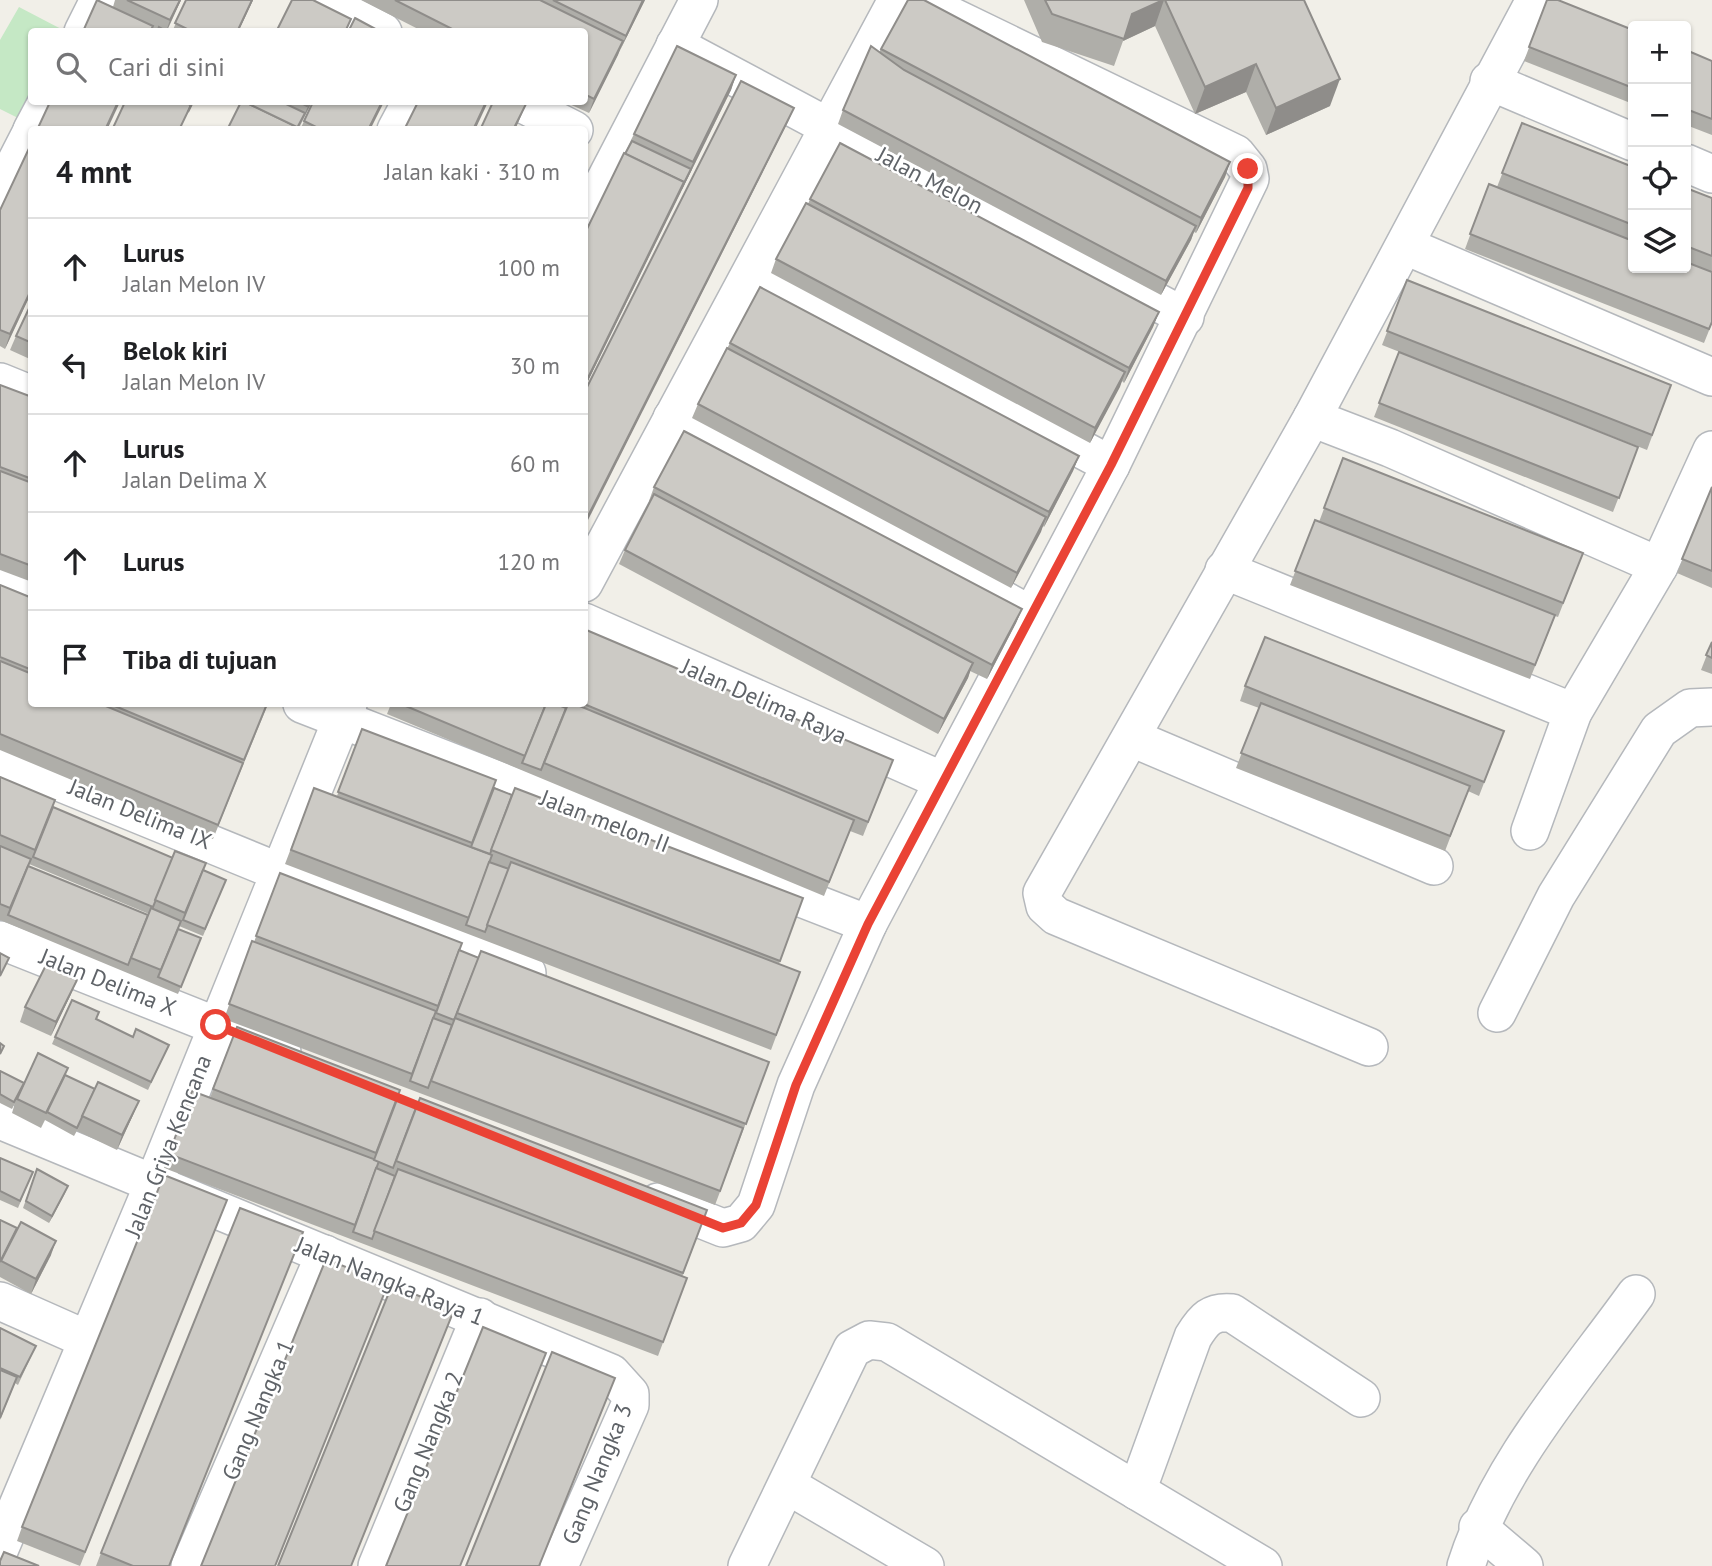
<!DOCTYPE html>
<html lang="id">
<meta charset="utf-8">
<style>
:root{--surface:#fff;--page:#f6f6f6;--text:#202124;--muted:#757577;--line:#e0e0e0}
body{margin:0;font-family:"PT Sans",sans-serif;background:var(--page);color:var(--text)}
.controls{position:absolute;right:21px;top:21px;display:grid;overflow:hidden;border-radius:7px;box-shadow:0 2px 5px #0004}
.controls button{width:63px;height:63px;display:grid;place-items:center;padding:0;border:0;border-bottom:2px solid var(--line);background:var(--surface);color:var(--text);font:35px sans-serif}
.stop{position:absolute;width:21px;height:21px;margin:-16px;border:5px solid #ea4335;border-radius:50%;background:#fff}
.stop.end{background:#ea4335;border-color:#fff;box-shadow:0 2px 7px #0008}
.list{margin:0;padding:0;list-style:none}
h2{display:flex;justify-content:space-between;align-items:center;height:91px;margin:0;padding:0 28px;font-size:30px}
h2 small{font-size:23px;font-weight:400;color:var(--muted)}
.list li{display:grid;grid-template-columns:46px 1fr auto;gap:21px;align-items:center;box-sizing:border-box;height:98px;padding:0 28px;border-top:2px solid var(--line)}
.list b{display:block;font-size:26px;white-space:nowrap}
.list p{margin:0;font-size:23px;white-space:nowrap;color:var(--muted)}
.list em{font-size:23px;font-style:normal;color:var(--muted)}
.icon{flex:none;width:38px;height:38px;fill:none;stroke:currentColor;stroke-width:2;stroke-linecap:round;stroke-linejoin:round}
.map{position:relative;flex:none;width:1712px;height:1566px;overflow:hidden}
.search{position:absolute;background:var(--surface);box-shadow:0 2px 5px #0004;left:28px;top:28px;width:560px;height:77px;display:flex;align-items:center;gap:18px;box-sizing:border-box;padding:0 24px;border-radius:7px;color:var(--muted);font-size:26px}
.panel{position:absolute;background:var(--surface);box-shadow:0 2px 5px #0004;left:28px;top:126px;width:560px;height:581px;border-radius:7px}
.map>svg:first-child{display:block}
</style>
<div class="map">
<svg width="1712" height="1566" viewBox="0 0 1712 1566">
<rect width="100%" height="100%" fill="#f1efe8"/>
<!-- park -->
<polygon fill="#c5e8c5" points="19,7 65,31 32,32 31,96 20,119 0,109 0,40"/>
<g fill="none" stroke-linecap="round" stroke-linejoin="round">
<defs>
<g id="minor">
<polyline points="322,0 383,32"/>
<polyline points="1535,0 1312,418 1390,448 1659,566"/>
<polyline points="83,32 99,0"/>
<polyline points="675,45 1185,317"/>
<polyline points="1489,81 1633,142"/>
<polyline points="519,102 574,130"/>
<polyline points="32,130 47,102"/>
<polyline points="396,130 411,102"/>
<polyline points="1686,163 1712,174"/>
<polyline points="0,193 32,131"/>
<polyline points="584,221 699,0"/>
<polyline points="1406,246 1712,377"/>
<polyline points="752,274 1111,465"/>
<polyline points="0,382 32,395"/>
<polyline points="672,418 1031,615"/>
<polyline points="1312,418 1042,893 1045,906 1056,916 1369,1047"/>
<polyline points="1224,570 1573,712"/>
<polyline points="0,583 32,596"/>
<polyline points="584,583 897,0"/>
<polyline points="584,622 943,781"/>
<polyline points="302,704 868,924"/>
<polyline points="1132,738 1434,866"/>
<polyline points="0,758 527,973"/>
<polyline points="1530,831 1573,712 1659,566 1712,450"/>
<polyline points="0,940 282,1052"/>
<polyline points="1497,1013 1556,896 1659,730 1690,708 1712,707"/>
<polyline points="0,1120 611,1373 630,1394 630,1405 559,1566"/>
<polyline points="658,1202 723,1228 741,1223 756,1205 796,1085 868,924 1111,465 1250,179 1248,169 1236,154 918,0"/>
<polyline points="0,1301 88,1340"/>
<polyline points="787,1485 925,1566"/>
<path d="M 1137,1491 L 1193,1337 C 1204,1319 1211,1311 1232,1313 L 1361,1398"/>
<polyline points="1478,1527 1524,1566"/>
<polyline points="0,1548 154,1183 348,704"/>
<polyline points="190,1566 325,1254"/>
<polyline points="377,1566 480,1317"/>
<polyline points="747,1566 852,1349 869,1340 887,1342 1263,1566"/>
<path d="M 1466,1566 C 1498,1465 1574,1380 1636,1294"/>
</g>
</defs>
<!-- minor casing -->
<use href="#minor" stroke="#b5b8bc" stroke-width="40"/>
<!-- minor -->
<use href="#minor" stroke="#fff" stroke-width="37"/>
</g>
<!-- wall -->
<g fill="#afaea9" fill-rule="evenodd">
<polygon points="97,0 113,7 115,0 181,0 167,31 157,31 152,29 151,32 83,32"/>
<polygon points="186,0 253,0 238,32 172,32"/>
<polygon points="361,0 645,0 589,113 565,102 584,102 584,32 424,32"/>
<polygon points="1024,0 1304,0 1330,106 1266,135 1246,92 1195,114 1155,26 1123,41 1114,66 1042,42"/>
<polygon points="1547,0 1633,30 1633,104 1524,61"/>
<polygon points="881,49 1230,162 1225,177 1196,233 1194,232 1191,240 1161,295 838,124 843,110"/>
<polygon points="1686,50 1712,61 1712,135 1686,125"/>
<polygon points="736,75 731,90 584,389 584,235 634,134"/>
<polygon points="241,102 312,102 298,130"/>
<polygon points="304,121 370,130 300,130"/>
<polygon points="1522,123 1633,167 1633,241 1497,187"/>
<polygon points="1489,184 1712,323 1704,343 1465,249"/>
<polygon points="1686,188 1712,198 1712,272 1686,262"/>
<polygon points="810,199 1159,312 1153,327 1124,383 1122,381 1090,443 771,273 776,259 808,204"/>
<polygon points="0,210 32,291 5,349 0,346"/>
<polygon points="1407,280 1671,385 1647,450 1382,345"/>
<polygon points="32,302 32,360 10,350 16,336"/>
<polygon points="730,343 1079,456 1073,471 1044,527 1043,526 1011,588 692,418 698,404"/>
<polygon points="1399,352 1638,447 1613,512 1374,417"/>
<polygon points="0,385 32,397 32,582 0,570"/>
<polygon points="1343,458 1583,553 1558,617 1555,616 1530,679 1290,585 1315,520 1319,522"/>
<polygon points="654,487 1022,609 1016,623 987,679 970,671 968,678 938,734 619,564 625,550 650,502 649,501"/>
<polygon points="1712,487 1712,588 1677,573"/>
<polygon points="0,585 32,598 32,704 268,704 213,839 0,750"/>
<polygon points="1712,642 1712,674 1701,670"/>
<polygon points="1245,686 1504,731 1479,796 1468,791 1445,851 1236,768 1259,708 1240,701"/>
<polygon points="391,704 584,704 893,760 863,836 850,831 824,896 387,714"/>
<polygon points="362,729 512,795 803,898 779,964 800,972 771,1050 285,864 314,788 337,796"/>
<path d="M 0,777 L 53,808 L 226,880 L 203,936 L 179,926 L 178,929 L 201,938 L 178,994 L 0,920 ZM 29,864 L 149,914 L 148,915 L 28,866 Z"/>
<polygon points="280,873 459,950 769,1062 715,1205 224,1019 252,941 254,942"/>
<polygon points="71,994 51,1036 20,1022 25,1007"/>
<polygon points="99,1012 96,1019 133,1037 169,1045 148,1090 52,1044 55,1037"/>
<polygon points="237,1027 417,1105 707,1210 682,1277 687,1278 658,1356 164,1168 192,1091 210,1098"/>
<polygon points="68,1068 65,1075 95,1089 139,1101 133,1115 117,1150 77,1131 79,1127 74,1136 45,1120 41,1128 12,1113 15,1103 12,1109 0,1103 0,1071 24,1083"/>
<polygon points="0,1158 33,1172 18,1208 0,1200"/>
<polygon points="37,1169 65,1193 49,1223 23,1208"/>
<polygon points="227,1200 80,1566 17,1541 22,1527"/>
<polygon points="0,1220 51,1255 31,1294 0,1277"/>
<polygon points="0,1328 36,1346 18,1385 15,1383 0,1420"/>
<polygon points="101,1553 169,1566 96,1566"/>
</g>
<!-- shaded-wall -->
<g fill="#8f8d8a">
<polygon points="180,0 181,0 166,32 170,20"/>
<polygon points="252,0 253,0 238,32 237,32"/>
<polygon points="643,0 645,0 620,50 626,36"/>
<polygon points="1163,0 1164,0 1155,26 1123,41 1132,14"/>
<polygon points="623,41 618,55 589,113 594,99"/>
<polygon points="1256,64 1246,92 1195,114 1205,87"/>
<polygon points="736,75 731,90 584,389 584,386"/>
<polygon points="1340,79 1330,106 1266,135 1276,108"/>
<polygon points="118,102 120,102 107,130 105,130"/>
<polygon points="310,102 312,102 297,130 305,113"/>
<polygon points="382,102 384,102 370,130 368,130"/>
<polygon points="486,102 488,102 475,130 473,130"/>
<polygon points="527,102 515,130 513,130"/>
<polygon points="794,108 788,122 584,528 584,524"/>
<polygon points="1230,162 1225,177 1196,233 1201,218"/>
<polygon points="1196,226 1191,240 1161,295 1166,281"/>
<polygon points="32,288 32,291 5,349 10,334"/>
<polygon points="1159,312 1153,327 1124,383 1129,368"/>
<polygon points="1125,372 1120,387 1090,443 1095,428"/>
<polygon points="1079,456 1073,471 1044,527 1049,512"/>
<polygon points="1046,517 1041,532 1011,588 1017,573"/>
<polygon points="1022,609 1016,623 987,679 992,665"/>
<polygon points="973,663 968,678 938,734 944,719"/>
<polygon points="77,980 71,994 51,1036 56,1022"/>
<polygon points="139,1101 133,1115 117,1150 122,1135"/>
<polygon points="68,1186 65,1193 49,1223 52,1216"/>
<polygon points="56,1241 51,1255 31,1294 36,1279"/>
</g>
<!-- building -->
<g fill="#cccac5" stroke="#8f8d8a" stroke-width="2">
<polygon points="97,0 153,26 150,32 89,32 84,29"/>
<polygon points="127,0 180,0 170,20"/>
<polygon points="186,0 252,0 237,32 193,32 175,23"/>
<polygon points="292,0 313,0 351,19 345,32 276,32"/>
<polygon points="395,0 540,0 623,41 594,99 584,94 584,32 458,32"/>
<polygon points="553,0 643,0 626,36"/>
<polygon points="908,0 924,0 1230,162 1201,218 881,49"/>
<polygon points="1045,0 1163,0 1132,14 1124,39 1052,14"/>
<polygon points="1165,0 1304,0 1340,79 1276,108 1256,64 1205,87"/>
<polygon points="1547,0 1558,0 1633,30 1633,88 1529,47"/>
<polygon points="355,18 381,32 348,32"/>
<polygon points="159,27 168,32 157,32"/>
<polygon points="677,46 736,75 693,162 634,134"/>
<polygon points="871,46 904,70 1196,226 1166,281 843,110"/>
<polygon points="1686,50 1712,61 1712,119 1686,109"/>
<polygon points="741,81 794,108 584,524 584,393"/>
<polygon points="50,102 118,102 105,130 37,130"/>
<polygon points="125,102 184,102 191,105 179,130 112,130"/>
<polygon points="184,102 193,102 188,112 191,105"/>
<polygon points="241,102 245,102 297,127 296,130 227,130"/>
<polygon points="245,102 282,102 305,113 296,130 297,127"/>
<polygon points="299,102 310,102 307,106"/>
<polygon points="313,102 382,102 368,130 322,130 304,121"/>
<polygon points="418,102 486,102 473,130 404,130"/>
<polygon points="493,102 527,102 513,130 480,130"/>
<polygon points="1522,123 1633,167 1633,225 1502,173"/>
<polygon points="632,141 691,169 681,189 684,182 625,154"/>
<polygon points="32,142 32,288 10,334 0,330 0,210"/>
<polygon points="840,143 1159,312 1129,368 810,199"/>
<polygon points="624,153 684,182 584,386 584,235"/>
<polygon points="1489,184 1633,241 1633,268 1686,268 1686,262 1712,272 1712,322 1709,329 1470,234"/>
<polygon points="1686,188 1712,198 1712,256 1686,246"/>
<polygon points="806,203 1125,372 1095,428 776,259"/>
<polygon points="1407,280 1671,385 1652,435 1387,331"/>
<polygon points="760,287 1079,456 1049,512 730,343"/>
<polygon points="32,302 32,343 16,336"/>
<polygon points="727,348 1046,517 1017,573 698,404"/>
<polygon points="1399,352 1638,447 1619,498 1379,403"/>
<polygon points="0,385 32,397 32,479 0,467"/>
<polygon points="684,431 1022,609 992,665 654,487"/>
<polygon points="1343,458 1583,553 1563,603 1324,508"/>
<polygon points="0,471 32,483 32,566 0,554"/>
<polygon points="1712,487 1712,571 1682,559"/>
<polygon points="654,494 973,663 944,719 625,550"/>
<polygon points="1315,520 1555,615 1535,665 1295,571"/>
<polygon points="0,585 32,598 32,670 0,657"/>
<polygon points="584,629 893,760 868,822 584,704"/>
<polygon points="1265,637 1504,731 1484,782 1245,686"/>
<polygon points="1712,642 1712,658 1706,655"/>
<polygon points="0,661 32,674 32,704 101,704 243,763 218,825 0,734"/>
<polygon points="1261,703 1470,786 1450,836 1241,753"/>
<polygon points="110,704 267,704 244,760"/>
<polygon points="401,704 546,704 525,756"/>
<polygon points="546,704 556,704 566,708 541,770 522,763"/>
<polygon points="568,704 575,704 854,820 829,882 544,763"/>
<polygon points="362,729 496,780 472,843 338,792"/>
<polygon points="0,777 55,800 35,850 0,835"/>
<polygon points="314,788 492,855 469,918 291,850"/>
<polygon points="494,788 512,795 490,854 471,847"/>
<polygon points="515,788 803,898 780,961 491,850"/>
<polygon points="53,807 173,858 153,907 33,857"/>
<polygon points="0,846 31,859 10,908 0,904"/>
<polygon points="175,851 206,863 185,913 155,900"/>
<polygon points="489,862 509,869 485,932 466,925"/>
<polygon points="511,862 800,972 776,1035 487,925"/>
<polygon points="28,866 148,915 128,965 8,915"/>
<polygon points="203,870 226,880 205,929 183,920"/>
<polygon points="280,873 462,943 438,1006 256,936"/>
<polygon points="151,908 181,921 161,970 131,958"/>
<polygon points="178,929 201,938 181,987 158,977"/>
<polygon points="252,941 436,1011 412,1074 229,1004"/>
<polygon points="459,950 479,958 454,1020 436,1013"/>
<polygon points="481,951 769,1062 746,1124 457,1013"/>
<polygon points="0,953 9,958 0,976"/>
<polygon points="46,965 77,980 56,1022 25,1007"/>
<polygon points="72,1000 99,1012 96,1019 133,1037 136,1029 169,1045 151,1082 55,1037"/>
<polygon points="433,1018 452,1025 428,1088 410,1081"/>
<polygon points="455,1018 743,1128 720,1191 431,1081"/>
<polygon points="237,1027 400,1090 376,1153 213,1089"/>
<polygon points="0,1043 4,1046 0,1054"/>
<polygon points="38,1053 68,1068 46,1113 17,1099"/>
<polygon points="0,1071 24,1083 14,1102 0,1094"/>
<polygon points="65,1075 95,1089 77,1128 47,1112"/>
<polygon points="98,1082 139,1101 122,1135 82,1116"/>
<polygon points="192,1091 379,1161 355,1225 169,1154"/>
<polygon points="398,1097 417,1105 393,1168 374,1160"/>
<polygon points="420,1098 707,1210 683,1273 396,1161"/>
<polygon points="0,1158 33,1172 20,1201 0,1191"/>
<polygon points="376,1168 395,1176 372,1239 353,1232"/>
<polygon points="37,1169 68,1186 52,1216 26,1201"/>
<polygon points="398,1169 687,1278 663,1342 374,1231"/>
<polygon points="164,1175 227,1200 85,1552 22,1527"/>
<polygon points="240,1208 303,1232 169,1566 133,1566 101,1553"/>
<polygon points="0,1220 17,1228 0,1262"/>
<polygon points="21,1222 56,1241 36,1279 1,1261"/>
<polygon points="326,1259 388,1284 275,1566 201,1566"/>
<polygon points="392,1285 454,1310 351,1566 278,1566"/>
<polygon points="483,1327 546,1353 460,1566 386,1566"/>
<polygon points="0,1328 36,1346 20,1377 0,1368"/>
<polygon points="552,1352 615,1378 539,1566 466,1566"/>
<polygon points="0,1370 17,1377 0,1418"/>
<polygon points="4,1552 39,1566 0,1566 0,1561"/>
</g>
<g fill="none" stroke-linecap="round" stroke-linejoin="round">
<!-- route -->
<polyline stroke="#ea4335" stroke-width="9" points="216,1025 723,1228 741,1223 756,1205 796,1085 868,924 1111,465 1248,188 1248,169"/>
</g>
<g text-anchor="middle" stroke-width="5" stroke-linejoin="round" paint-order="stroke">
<!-- street labels -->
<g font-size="23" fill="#5f6368" stroke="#fff">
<text transform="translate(930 180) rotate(28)" y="8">Jalan Melon</text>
<text transform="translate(764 701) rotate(24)" y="8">Jalan Delima Raya</text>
<text transform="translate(140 814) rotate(22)" y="8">Jalan Delima IX</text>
<text transform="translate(605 821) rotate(21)" y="8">Jalan melon II</text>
<text transform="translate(108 982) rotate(22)" y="8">Jalan Delima X</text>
<text transform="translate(168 1146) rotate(-68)" y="8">Jalan Griya Kencana</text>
<text transform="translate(390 1281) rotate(22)" y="8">Jalan Nangka Raya 1</text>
<text transform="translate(258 1410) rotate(-67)" y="8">Gang Nangka 1</text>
<text transform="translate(428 1442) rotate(-68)" y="8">Gang Nangka 2</text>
<text transform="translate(597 1474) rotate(-68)" y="8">Gang Nangka 3</text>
</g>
</g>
</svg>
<div class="controls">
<button>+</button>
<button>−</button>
<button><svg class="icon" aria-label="locate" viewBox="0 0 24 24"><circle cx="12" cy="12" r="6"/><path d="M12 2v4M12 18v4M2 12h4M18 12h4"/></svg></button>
<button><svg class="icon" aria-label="layers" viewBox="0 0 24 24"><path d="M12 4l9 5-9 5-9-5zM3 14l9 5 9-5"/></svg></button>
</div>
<div class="stop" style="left:216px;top:1025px"></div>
<div class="stop end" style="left:1248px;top:169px"></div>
<div class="search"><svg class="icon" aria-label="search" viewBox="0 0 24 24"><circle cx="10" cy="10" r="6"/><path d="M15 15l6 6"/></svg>Cari di sini</div>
<section class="panel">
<h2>4 mnt<small>Jalan kaki · 310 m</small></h2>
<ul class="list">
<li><svg class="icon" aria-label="ahead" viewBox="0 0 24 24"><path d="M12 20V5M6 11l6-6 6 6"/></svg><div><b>Lurus</b><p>Jalan Melon IV</p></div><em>100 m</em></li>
<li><svg class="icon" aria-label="left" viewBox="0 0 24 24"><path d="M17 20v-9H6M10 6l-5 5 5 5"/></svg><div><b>Belok kiri</b><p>Jalan Melon IV</p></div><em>30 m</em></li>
<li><svg class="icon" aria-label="ahead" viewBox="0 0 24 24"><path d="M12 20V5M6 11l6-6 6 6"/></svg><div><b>Lurus</b><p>Jalan Delima X</p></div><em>60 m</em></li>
<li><svg class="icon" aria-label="ahead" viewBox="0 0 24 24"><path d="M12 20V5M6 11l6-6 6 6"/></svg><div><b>Lurus</b></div><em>120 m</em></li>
<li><svg class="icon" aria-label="arrive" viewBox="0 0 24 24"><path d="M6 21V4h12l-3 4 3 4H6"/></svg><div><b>Tiba di tujuan</b></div></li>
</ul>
</section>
</div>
